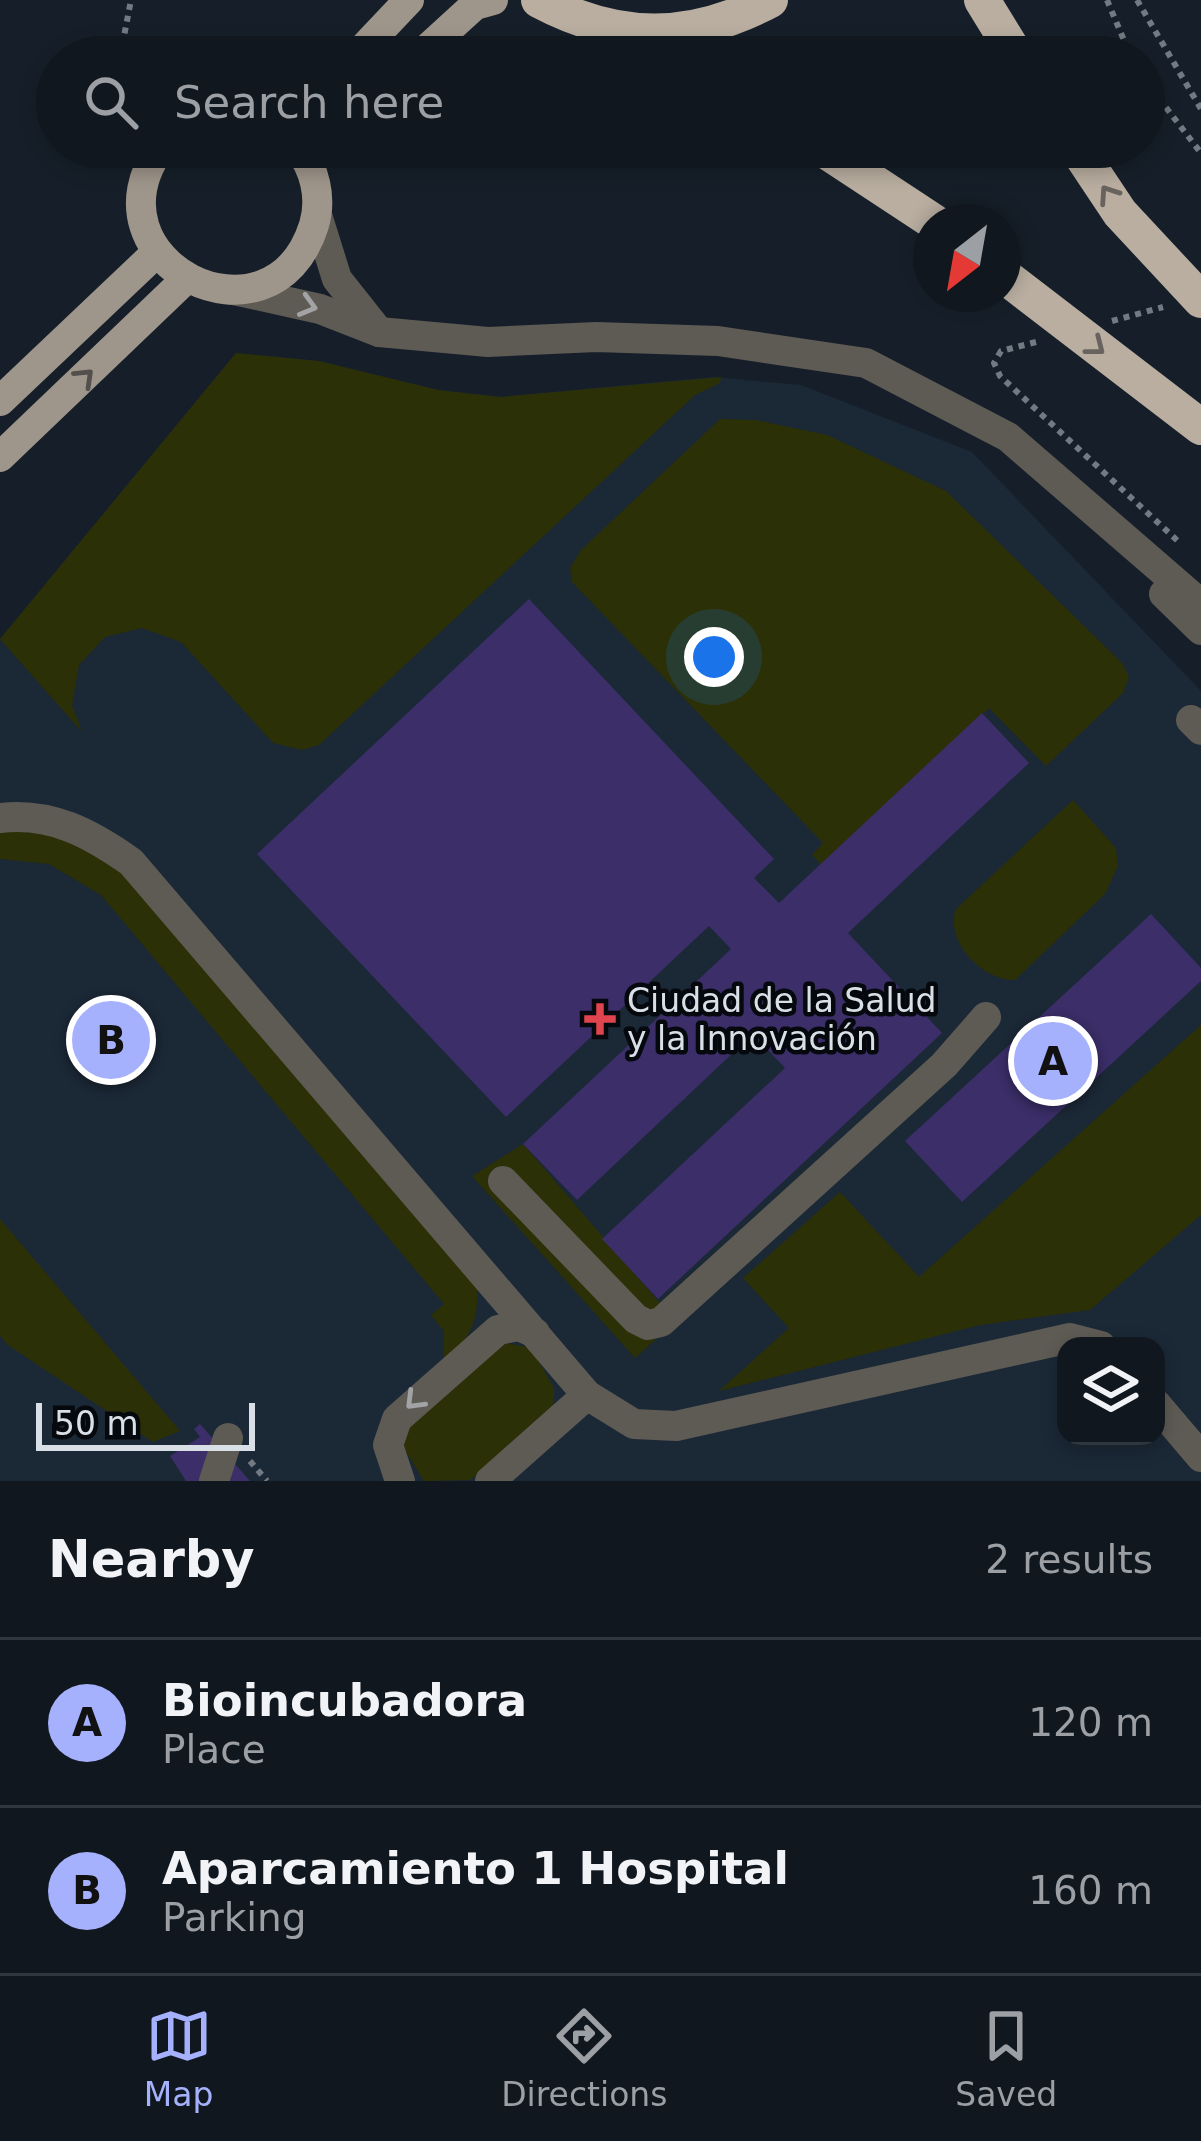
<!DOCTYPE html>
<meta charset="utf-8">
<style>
:root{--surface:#10171f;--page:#1e242c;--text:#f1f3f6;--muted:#9c9fa4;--line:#30363d;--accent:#a5b1fc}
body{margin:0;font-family:"DejaVu Sans",sans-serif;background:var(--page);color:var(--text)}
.controls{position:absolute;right:36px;bottom:36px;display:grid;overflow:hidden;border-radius:24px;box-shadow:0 6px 18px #0003}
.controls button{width:108px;height:108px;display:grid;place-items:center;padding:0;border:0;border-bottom:3px solid var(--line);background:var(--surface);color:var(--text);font:60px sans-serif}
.compass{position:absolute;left:913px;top:204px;width:108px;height:108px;border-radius:50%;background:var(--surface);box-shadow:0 6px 18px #0003;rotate:211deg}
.scale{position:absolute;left:36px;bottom:30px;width:219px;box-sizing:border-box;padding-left:12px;border:6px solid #d9dfe6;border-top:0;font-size:33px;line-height:42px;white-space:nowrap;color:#d9dfe6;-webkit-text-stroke:9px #05080d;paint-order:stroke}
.you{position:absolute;left:714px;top:657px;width:42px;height:42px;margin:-30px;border:9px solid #fff;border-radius:50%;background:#1a73e8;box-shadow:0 0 0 18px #1a73e833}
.badge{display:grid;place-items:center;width:78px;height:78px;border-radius:50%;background:var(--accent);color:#111;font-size:39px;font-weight:700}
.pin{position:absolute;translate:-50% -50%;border:6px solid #fff;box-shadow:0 3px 12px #0006}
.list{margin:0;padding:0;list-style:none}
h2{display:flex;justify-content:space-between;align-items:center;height:156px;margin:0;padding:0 48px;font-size:51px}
h2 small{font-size:39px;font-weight:400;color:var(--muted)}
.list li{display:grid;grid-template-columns:78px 1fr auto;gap:36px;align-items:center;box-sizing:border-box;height:168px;padding:0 48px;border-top:3px solid var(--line)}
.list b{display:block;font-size:45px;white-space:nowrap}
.list p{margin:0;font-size:39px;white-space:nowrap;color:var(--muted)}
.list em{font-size:39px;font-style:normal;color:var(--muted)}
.icon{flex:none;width:66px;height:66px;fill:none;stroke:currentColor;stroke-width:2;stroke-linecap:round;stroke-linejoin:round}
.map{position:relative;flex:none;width:1201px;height:1481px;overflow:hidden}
.search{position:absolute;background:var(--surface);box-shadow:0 6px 18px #0003;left:36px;right:36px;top:36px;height:132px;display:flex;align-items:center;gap:30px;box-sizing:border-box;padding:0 42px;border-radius:66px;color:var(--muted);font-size:45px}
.sheet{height:492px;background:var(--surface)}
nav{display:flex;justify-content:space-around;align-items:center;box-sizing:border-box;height:168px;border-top:3px solid var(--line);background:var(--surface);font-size:33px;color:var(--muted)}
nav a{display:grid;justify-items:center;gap:6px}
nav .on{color:var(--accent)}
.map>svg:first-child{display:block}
</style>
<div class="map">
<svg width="1201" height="1481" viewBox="0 0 1201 1481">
<rect width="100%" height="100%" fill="#161f29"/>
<!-- built -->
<path fill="#1b2836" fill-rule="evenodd" d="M 236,353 L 319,361 L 438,390 L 501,397 L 713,377 L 801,385 L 972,452 L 1201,691 L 1201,1481 L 0,1481 L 0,639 ZM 1066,1346 L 1156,1346 L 1156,1436 L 1066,1436 Z"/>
<!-- green -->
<g fill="#2c3006">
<polygon points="236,353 319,361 438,390 501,397 721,377 720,383 695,395 319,745 302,750 273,743 181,642 142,628 105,637 79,665 72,705 82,732 0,639"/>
<polygon points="720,419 756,420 827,435 946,491 1122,663 1129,677 1123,693 1046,766 989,708 821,864 812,855 823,843 572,582 570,568 581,550"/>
<path d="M 1073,800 L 1116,848 L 1118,866 L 1105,894 L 1015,980 C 982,981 944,940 956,909 Z"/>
<path d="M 0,830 L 62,835 L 131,873 L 477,1287 C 479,1321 470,1340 443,1361 L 444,1331 L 431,1315 L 444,1304 L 101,895 L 49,864 L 0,859 Z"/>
<polygon points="1201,1025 1201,1215 1090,1310 980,1325 719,1391 789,1328 743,1278 840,1192 919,1277"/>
<polygon points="952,1038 970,1059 635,1358 472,1176 523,1144 665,1309"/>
<polygon points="0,1219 180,1431 153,1442 8,1345 0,1336"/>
<polygon points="502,1342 531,1348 554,1388 554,1402 545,1417 470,1480 424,1481 400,1442 412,1412"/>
</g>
<!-- building -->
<g fill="#3b2e69">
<polygon points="529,599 774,859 754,878 779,903 982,713 1029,763 848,933 942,1033 658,1299 602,1239 785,1068 753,1034 577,1200 523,1144 731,949 709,926 506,1117 257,854"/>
<polygon points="1151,914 1201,968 1201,981 962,1202 905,1141"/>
<polygon points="200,1424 250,1481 186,1481 170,1456 200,1437 194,1429"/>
</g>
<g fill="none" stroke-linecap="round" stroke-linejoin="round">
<!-- path -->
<g stroke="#727a83" stroke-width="6" stroke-dasharray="6 6" stroke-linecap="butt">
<polyline points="1107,0 1131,57"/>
<polyline points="1137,0 1201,109"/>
<polyline points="120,57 131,0"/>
<polyline points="1144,79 1201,153"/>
<polyline points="1112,321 1163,307"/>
<polyline points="1036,342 1001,351 994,363 1000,376 1181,544"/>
<polyline points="250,1461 267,1481"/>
</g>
<!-- minor -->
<g stroke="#5e5a54" stroke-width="30">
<polyline points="317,215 337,279 379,332"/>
<polyline points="234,290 320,309 379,332 488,342 596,337 718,341 866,363 1008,437 1201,604"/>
<polyline points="1164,594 1201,630"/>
<polyline points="1191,720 1201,730"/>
<path d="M 0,818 C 51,812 90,833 131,862 L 587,1395 L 634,1424 L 676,1426 L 1070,1338 L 1101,1346"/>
<polyline points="503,1181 636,1319 648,1325 661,1322 944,1065 986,1017"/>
<polyline points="1156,1404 1201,1457"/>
<polyline points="214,1481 228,1438"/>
<polyline points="400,1481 388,1445 397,1419 498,1330 519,1326 535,1333"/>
<polyline points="490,1481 587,1395"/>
</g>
<!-- major -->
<g stroke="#9f968b" stroke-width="30">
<polyline points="355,57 409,0"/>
<polyline points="418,57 475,5 493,0"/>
<path d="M 161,147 C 79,261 272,359 314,225 C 322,198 315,168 297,147"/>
<polyline points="0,401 157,252"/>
<polyline points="0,457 186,279"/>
</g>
<!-- highway -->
<g stroke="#b9aea0" stroke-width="36">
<path d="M 539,0 C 618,42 691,42 770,0"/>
<polyline points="982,0 1017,57"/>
<polyline points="820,147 934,222"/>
<polyline points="1076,147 1120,213 1201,300"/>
<polyline points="1003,275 1201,427"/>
</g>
</g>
<!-- one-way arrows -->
<defs><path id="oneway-chevron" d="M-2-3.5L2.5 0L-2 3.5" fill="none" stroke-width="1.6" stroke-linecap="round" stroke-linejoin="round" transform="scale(3)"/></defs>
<g stroke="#68635e">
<use href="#oneway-chevron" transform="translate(1108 194) rotate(-124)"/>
<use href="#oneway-chevron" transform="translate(1096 347) rotate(38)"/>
</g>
<g stroke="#a2a3a4">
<use href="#oneway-chevron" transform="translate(308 306) rotate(16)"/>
<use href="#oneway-chevron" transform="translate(414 1401) rotate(135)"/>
</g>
<use stroke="#524f4c" href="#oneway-chevron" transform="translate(85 377) rotate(-44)"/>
<!-- markers -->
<path fill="#e0444e" stroke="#05080d" stroke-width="4.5" d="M594 1001h12v12h12v12h-12v12h-12v-12h-12v-12h12z"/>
<g text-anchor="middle" stroke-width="9" stroke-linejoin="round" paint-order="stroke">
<!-- poi labels -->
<g font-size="33" fill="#d9dfe6" stroke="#05080d" text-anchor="start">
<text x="627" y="1012">Ciudad de la Salud<tspan x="627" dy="38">y la Innovación</tspan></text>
</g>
</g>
</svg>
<div class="controls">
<button><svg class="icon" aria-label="layers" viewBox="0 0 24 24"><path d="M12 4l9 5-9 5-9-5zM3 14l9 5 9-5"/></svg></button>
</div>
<svg class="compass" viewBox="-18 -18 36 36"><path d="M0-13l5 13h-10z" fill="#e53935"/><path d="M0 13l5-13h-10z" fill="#9c9fa4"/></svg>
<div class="scale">50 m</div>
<div class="you"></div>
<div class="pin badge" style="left:1053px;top:1061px">A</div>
<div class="pin badge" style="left:111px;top:1040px">B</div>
<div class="search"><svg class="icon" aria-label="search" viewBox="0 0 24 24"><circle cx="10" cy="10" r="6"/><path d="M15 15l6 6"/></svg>Search here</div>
</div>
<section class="sheet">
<h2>Nearby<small>2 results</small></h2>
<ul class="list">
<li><span class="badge">A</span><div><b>Bioincubadora</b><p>Place</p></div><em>120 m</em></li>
<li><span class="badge">B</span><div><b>Aparcamiento 1 Hospital</b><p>Parking</p></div><em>160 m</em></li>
</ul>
</section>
<nav>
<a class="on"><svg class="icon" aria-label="map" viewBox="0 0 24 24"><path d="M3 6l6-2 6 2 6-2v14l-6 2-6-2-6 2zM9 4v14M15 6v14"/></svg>Map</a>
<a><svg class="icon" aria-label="directions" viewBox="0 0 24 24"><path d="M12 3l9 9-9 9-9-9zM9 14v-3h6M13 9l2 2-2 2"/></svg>Directions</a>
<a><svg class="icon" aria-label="saved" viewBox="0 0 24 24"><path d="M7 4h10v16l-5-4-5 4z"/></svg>Saved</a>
</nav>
